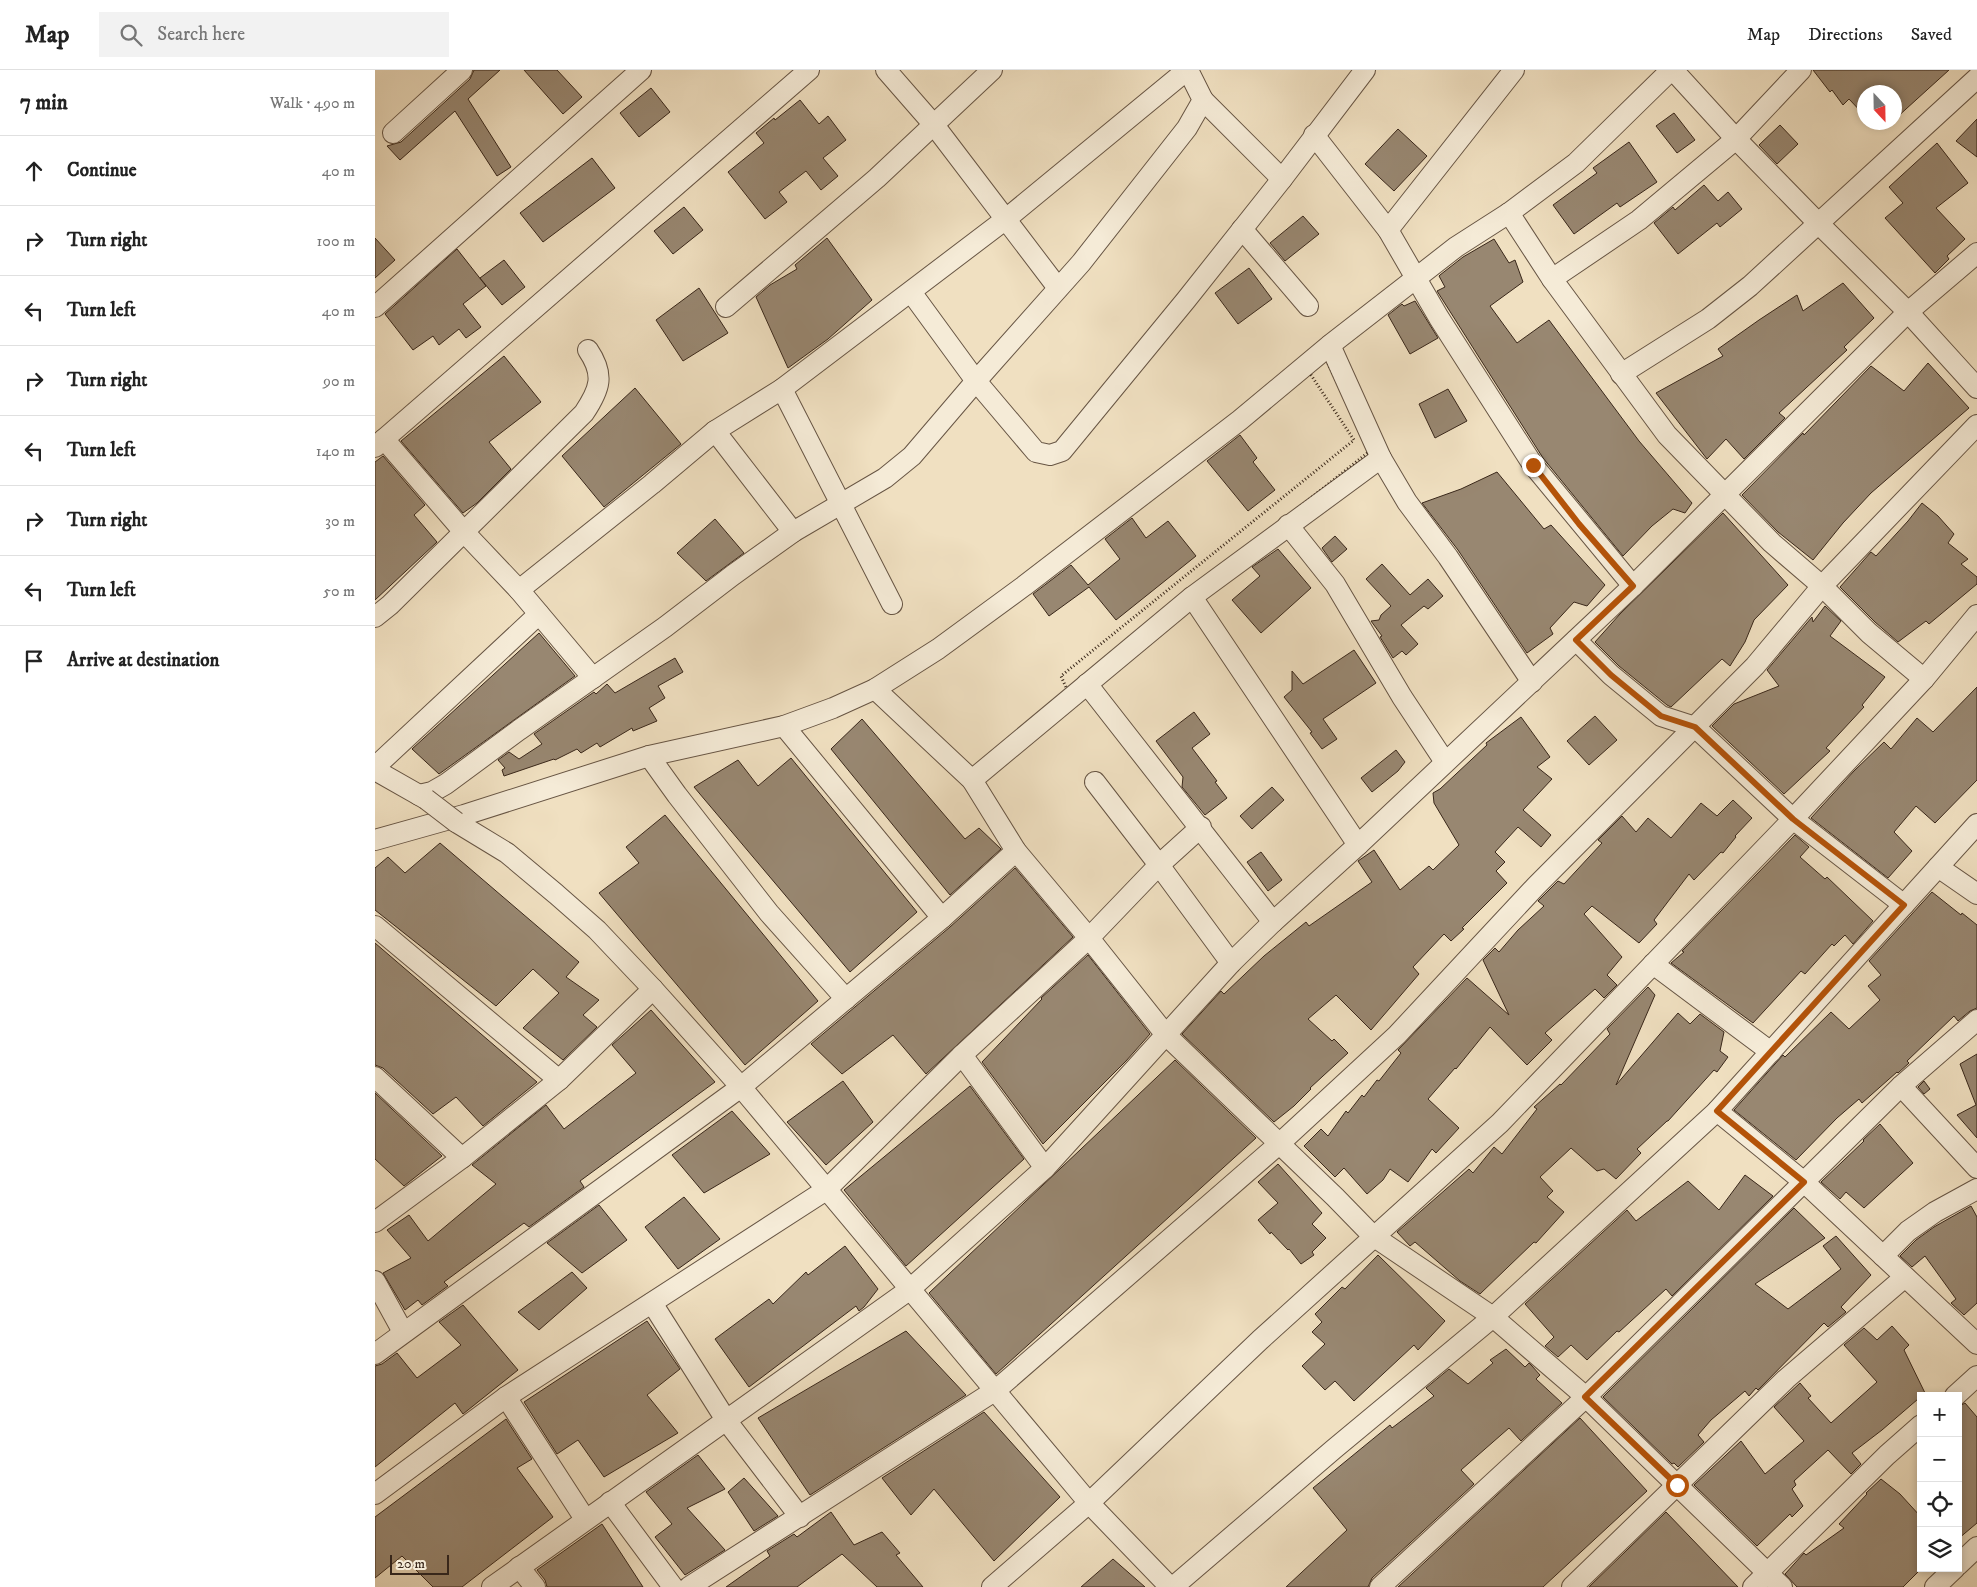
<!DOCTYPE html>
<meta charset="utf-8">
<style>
:root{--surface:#fff;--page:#f2f2f2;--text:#222;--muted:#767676;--line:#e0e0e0}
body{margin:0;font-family:"IM FELL DW Pica",serif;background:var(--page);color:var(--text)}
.controls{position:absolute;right:15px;bottom:15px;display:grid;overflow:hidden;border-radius:0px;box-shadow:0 2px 8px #0003}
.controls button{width:45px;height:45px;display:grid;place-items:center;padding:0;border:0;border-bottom:1px solid var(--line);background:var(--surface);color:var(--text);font:25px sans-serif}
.compass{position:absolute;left:1482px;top:15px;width:45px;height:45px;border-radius:50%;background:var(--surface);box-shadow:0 2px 8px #0003;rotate:158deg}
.scale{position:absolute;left:15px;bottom:12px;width:59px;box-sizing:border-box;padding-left:5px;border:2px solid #39271a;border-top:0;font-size:14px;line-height:18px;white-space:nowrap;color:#39271a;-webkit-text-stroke:4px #f5ebd7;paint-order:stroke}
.stop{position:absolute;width:15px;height:15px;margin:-11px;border:4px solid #b45309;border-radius:50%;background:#fff}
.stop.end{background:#b45309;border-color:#fff;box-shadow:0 1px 5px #0008}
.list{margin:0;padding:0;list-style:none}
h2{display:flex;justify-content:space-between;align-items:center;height:65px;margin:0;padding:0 20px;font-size:21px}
h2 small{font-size:16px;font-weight:400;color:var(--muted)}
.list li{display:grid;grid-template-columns:32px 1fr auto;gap:15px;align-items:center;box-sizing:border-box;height:70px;padding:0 20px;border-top:1px solid var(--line)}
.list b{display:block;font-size:19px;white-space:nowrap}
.list em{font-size:16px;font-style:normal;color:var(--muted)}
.icon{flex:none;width:28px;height:28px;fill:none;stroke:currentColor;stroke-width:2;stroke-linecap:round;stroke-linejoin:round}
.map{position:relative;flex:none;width:1602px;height:1517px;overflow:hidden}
header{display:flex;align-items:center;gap:30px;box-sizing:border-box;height:70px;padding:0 25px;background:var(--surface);border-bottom:1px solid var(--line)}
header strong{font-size:24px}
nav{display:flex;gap:28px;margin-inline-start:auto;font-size:18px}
.search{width:350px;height:45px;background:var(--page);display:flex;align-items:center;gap:12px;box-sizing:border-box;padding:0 18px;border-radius:0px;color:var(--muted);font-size:19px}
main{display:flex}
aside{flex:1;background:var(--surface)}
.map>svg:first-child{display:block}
</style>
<header>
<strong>Map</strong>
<div class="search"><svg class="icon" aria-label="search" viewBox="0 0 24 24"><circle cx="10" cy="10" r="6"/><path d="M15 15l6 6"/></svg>Search here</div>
<nav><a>Map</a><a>Directions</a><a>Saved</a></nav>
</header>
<main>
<aside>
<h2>7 min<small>Walk · 490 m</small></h2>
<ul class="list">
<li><svg class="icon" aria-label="ahead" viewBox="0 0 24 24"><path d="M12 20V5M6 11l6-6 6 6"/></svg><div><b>Continue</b></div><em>40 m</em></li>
<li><svg class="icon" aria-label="right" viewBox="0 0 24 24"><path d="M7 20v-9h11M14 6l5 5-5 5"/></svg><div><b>Turn right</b></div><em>100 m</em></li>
<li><svg class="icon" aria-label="left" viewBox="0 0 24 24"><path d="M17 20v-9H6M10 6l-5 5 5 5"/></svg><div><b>Turn left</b></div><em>40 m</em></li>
<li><svg class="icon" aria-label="right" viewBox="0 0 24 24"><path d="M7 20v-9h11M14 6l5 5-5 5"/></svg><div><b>Turn right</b></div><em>90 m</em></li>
<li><svg class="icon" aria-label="left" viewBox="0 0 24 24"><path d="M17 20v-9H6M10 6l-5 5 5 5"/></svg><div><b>Turn left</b></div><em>140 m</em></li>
<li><svg class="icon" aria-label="right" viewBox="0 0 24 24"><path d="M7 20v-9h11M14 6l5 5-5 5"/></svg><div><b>Turn right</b></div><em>30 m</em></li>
<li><svg class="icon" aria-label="left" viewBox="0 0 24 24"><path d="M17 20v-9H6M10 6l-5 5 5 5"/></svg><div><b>Turn left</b></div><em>50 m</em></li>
<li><svg class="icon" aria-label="arrive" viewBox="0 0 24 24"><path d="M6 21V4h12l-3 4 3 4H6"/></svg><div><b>Arrive at destination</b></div></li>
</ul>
</aside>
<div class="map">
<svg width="1602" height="1517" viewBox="0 0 1602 1517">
<rect width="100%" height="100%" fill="#f0e0c1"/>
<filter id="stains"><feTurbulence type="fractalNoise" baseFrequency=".004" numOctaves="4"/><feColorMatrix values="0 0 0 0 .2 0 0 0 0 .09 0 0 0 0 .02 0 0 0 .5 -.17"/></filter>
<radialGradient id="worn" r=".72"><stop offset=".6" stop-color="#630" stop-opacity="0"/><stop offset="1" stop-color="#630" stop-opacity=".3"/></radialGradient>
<!-- building -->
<g fill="#988771" stroke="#39271a">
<polygon points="99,0 125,0 93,29 136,97 122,106 80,41 25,90 12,76 26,72 95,9"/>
<polygon points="149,0 182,0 207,27 188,44"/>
<polygon points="1438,0 1574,0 1520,49 1520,22 1490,22 1490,46 1474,29 1468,35 1457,20 1455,22"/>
<polygon points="276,18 295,42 264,67 245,43"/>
<polygon points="425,30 444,54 453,46 471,70 448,88 463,106 446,120 431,101 404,122 412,132 390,149 353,102 389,73 381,63 399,48 400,50"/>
<polygon points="1299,43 1320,70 1302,83 1281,56"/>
<polygon points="1602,49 1602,87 1581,71"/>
<polygon points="1405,55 1423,74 1402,94 1384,75"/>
<polygon points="1023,59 1052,86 1019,121 990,94"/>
<polygon points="1254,72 1282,112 1245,137 1242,133 1199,164 1178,135 1222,103 1218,98"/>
<polygon points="1562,73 1593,113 1561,138 1590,169 1572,186 1574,189 1560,203 1510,148 1528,133 1514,117"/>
<polygon points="217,88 240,118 168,172 145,143"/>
<polygon points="1329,115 1343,131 1353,122 1367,139 1345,157 1342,153 1303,184 1279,153 1298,137 1300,140"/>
<polygon points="309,137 328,160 298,184 279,161"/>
<polygon points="928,146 944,164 910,191 895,173"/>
<polygon points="0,168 20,190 0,208"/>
<polygon points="452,168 497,230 453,269 413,298 381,227 395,215 422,199 420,195"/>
<polygon points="1119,169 1134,193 1140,190 1148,212 1115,236 1142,273 1174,250 1264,371 1317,433 1310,443 1298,439 1277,456 1248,486 1168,388 1062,221 1070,217 1064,206 1065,205 1088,187"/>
<polygon points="82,179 111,216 88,234 106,257 91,268 84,259 64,275 58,266 38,280 10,244"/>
<polygon points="129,190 150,217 127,235 105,208"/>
<polygon points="874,198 897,229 863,254 840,223"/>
<polygon points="1468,213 1499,248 1469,277 1472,280 1404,343 1410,348 1369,389 1351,369 1332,389 1281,323 1348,286 1343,279 1384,250 1422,225 1428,241"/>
<polygon points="324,218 353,263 308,291 281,250"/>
<polygon points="1040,231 1063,268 1035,284 1013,245 1027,234 1029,236"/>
<polygon points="129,286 166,332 114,372 136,399 102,433 88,443 26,371"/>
<polygon points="1553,293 1594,338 1496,423 1468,453 1438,490 1403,462 1367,425 1428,363 1429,365 1496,296 1529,321"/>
<polygon points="260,318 306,374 229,437 187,386"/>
<polygon points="1073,319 1092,351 1060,368 1044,334"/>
<polygon points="865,365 882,388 878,392 900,420 873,441 832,391"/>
<polygon points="8,386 50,435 39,445 62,472 0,530 0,392"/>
<polygon points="1122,402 1169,459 1176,455 1230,515 1212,536 1199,532 1175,558 1178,564 1152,583 1083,480 1047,433 1086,419"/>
<polygon points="1547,433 1563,446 1579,464 1573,473 1593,489 1586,494 1602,507 1602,514 1554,554 1551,551 1523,572 1500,552 1465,517 1496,482 1501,486 1533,451"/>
<polygon points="1348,443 1413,515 1379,550 1370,572 1355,596 1347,589 1296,637 1292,635 1244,596 1220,572 1245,544"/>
<polygon points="757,448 771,468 793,451 821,486 741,550 714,517 674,546 658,524 696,495 713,515 745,489 730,469"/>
<polygon points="340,449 369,483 331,511 302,483"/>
<polygon points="960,466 972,479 957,492 947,478"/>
<polygon points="903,479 936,518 886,563 857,530 885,506 877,497"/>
<polygon points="1007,494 1035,525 1053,509 1068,526 1053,539 1049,536 1026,555 1043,574 1031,585 1027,581 1018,588 1005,567 1007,566 996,551 1004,550 1006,545 1016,536 991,509"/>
<polygon points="1450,536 1466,551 1455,566 1510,607 1487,635 1489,637 1451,678 1455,681 1409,724 1337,656 1359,634 1404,616 1392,600 1437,547 1438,552"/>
<polygon points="164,563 200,606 64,704 37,679"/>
<polygon points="979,580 1001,613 948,649 962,669 947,679 935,663 937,662 909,627 917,620 917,601 928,614"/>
<polygon points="300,588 308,602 283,616 290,628 274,638 282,651 258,661 257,658 225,677 222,673 206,683 202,679 180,690 179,689 129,706 127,700 130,698 123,690 134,682 144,689 167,674 159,664 219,622 221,624 232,614 240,623"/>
<polygon points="1602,617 1602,710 1560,753 1541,736 1519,762 1537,781 1513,808 1436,748 1479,701 1509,672 1516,679 1542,648 1558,662"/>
<polygon points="819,642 835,664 817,678 842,711 840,712 852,728 830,745 807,717 808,707 781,671"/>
<polygon points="1220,646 1242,670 1214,695 1192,671"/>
<polygon points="1146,647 1175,687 1162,697 1177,709 1148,740 1176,765 1166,777 1143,757 1120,782 1130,792 1121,801 1132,813 1087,858 1089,859 1076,871 1069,864 1038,897 1044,904 996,960 961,925 933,949 957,971 959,969 973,983 935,1018 936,1019 919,1036 899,1052 807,964 846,921 849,924 889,886 931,852 934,856 997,812 983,791 999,780 1025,820 1054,796 1058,800 1084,775 1059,733 1058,723 1065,719 1112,675 1111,673"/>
<polygon points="487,649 590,769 604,758 626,779 575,825 456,679"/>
<polygon points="1021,680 1030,692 1023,701 997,722 986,708"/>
<polygon points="416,688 542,842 475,902 319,717 363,690 383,716"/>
<polygon points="897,717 909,730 877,759 865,746"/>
<polygon points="1358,730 1377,748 1360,766 1361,767 1348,783 1346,782 1319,810 1314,804 1279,850 1282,854 1264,873 1217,836 1209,844 1247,887 1232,905 1242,915 1229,928 1220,919 1170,963 1177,970 1152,995 1115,957 1081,999 1080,998 1053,1029 1084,1058 1061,1083 1057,1079 1033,1112 1015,1099 1008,1110 992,1124 969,1098 960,1107 929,1076 946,1059 953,1066 971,1041 973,1043 987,1025 989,1027 1002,1010 1004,1011 1026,983 1023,980 1092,908 1134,945 1108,890 1120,878 1124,882 1143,860 1169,836 1163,831 1183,811 1189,814 1227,773 1223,770 1247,746 1261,762 1273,748 1296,768 1326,733 1342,746"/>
<polygon points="290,745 443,931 370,995 224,823 264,793 251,777"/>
<polygon points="1420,765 1434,777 1425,787 1450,809 1452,807 1498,851 1478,874 1470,865 1459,876 1457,874 1430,904 1426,901 1378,953 1296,893 1309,882 1307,881"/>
<polygon points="65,773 204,892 191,907 224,930 208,945 222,957 188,990 148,958 184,923 158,899 121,936 0,840 0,798 13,787 30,803"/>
<polygon points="886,782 907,810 893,821 872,792"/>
<polygon points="640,798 698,867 551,1004 518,965 467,1004 436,974 575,857"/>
<polygon points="1557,822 1586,845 1587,843 1602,855 1602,938 1595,941 1583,951 1579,946 1532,991 1534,993 1523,1003 1522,1002 1487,1033 1484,1029 1462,1048 1421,1090 1359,1040 1408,985 1410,987 1456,942 1474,959 1505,930 1493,916 1506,905 1494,891"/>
<polygon points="0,873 162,1012 108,1056 81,1027 58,1044 8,998 0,995"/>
<polygon points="713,885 775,964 751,991 668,1074 607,992 667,929 666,928"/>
<polygon points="1273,917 1280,925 1241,1015 1303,943 1315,954 1325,944 1349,962 1345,981 1353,987 1342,1002 1339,1000 1293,1051 1292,1051 1262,1079 1266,1083 1241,1109 1229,1099 1222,1101 1196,1078 1165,1107 1178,1121 1172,1127 1189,1142 1161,1173 1159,1172 1105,1224 1085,1211 1040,1172 1035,1176 1022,1162 1094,1099 1098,1103 1119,1077 1127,1084 1162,1039 1159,1037 1185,1014 1186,1015 1235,964 1232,959"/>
<polygon points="276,940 340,1012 205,1111 209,1117 154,1157 149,1153 69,1212 73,1216 47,1235 43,1230 30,1240 8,1203 36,1188 12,1160 34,1145 53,1171 121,1114 97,1095 171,1035 189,1059 261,1003 237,975"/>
<polygon points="1602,984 1602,1068 1582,1045 1601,1035 1585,994"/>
<polygon points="800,990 881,1068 621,1304 554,1223"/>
<polygon points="468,1011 498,1052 451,1095 412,1052"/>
<polygon points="1549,1011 1555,1019 1549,1024 1543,1017"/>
<polygon points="595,1016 649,1089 531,1196 469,1120"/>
<polygon points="0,1023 67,1086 29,1116 0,1089"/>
<polygon points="357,1041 395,1084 329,1123 297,1085"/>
<polygon points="1505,1054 1538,1093 1489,1138 1471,1122 1465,1129 1446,1112 1489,1071 1488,1070"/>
<polygon points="903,1094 947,1143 937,1154 951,1168 937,1182 939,1185 926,1194 914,1179 913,1180 896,1162 895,1164 883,1150 903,1133 883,1112"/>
<polygon points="1370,1105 1398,1126 1297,1226 1291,1219 1244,1262 1242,1261 1212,1290 1196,1275 1183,1287 1170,1276 1179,1267 1150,1234 1252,1140 1261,1151 1313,1111 1344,1140"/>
<polygon points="309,1127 345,1169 303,1199 270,1157"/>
<polygon points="224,1135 252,1170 207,1203 172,1173"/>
<polygon points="1596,1136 1602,1147 1602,1233 1589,1245 1576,1233 1581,1229 1550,1186 1537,1197 1525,1186 1541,1170 1559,1157"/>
<polygon points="1419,1138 1450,1168 1380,1214 1413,1239 1466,1199 1448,1176 1461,1166 1496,1205 1466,1237 1471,1242 1453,1257 1449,1253 1383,1320 1381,1318 1374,1326 1370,1321 1336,1350 1323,1365 1329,1372 1303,1397 1299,1393 1297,1394 1228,1327"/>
<polygon points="470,1176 503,1219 489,1237 484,1241 481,1236 374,1317 340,1269 394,1229 398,1234 431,1202 433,1205"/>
<polygon points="1003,1185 1070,1251 1043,1280 1039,1275 979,1331 960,1311 950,1320 927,1296 950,1274 937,1262 947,1252 940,1244 967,1217 970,1219"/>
<polygon points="197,1202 212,1218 164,1260 143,1242"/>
<polygon points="88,1235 143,1300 88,1344 80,1333 0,1397 0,1296 7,1294 22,1283 42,1308 86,1275 64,1252"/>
<polygon points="272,1251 305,1299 272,1325 303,1363 229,1407 203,1370 182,1384 149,1332"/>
<polygon points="1517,1256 1534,1275 1529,1280 1550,1323 1507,1360 1477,1383 1486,1394 1476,1404 1453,1380 1419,1411 1421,1415 1417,1419 1428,1436 1417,1447 1415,1444 1382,1476 1319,1415 1366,1371 1390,1404 1429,1371 1399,1337 1425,1313 1436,1326 1433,1328 1456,1353 1502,1312 1469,1275 1489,1258 1502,1270"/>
<polygon points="531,1261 591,1325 435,1425 383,1348"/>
<polygon points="1131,1279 1150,1297 1154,1293 1157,1296 1165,1305 1161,1309 1187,1333 1146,1371 1134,1358 1086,1400 1099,1414 997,1508 993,1517 911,1517 972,1460 938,1418 1015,1355 1017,1358 1059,1326 1051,1318 1074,1299 1093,1314 1118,1293 1115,1290"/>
<polygon points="1590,1333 1602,1347 1602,1453 1583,1469 1583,1337"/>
<polygon points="609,1342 685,1427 619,1491 559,1419 536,1445 507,1408"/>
<polygon points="1205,1348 1272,1421 1168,1517 1023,1517"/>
<polygon points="131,1349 157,1389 142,1398 178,1447 87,1517 58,1517 27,1486 0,1508 0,1447"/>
<polygon points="323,1385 350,1419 312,1438 350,1480 310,1505 280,1467 297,1454 271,1422"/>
<polygon points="369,1408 403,1446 379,1461 353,1422"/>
<polygon points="1506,1409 1525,1424 1546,1447 1546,1499 1528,1517 1422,1517 1410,1504 1429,1483 1431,1485 1469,1458 1464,1454 1492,1424 1491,1423"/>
<polygon points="456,1442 479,1475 507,1462 525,1483 521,1485 548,1517 502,1517 467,1484 422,1517 351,1517 395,1486 392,1481 419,1464 422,1467"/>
<polygon points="1291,1442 1363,1517 1214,1517"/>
<polygon points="227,1454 268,1517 172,1517 170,1510 162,1500"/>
<polygon points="738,1489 770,1517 706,1517"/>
</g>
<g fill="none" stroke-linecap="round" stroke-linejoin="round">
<defs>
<g id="minor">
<polyline points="511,0 559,55 683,218"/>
<polyline points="1298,0 1361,69 1443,153 1533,242 1602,318"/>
<polyline points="828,30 907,109"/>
<polyline points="18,63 87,0"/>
<polyline points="939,65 1013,160 1064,248 1158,395 1258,516"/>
<polyline points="1134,143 1177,209 1292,365 1397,473 1447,516 1494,563 1549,609"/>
<polyline points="867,159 933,236"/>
<polyline points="1013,160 1139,0"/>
<polyline points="1177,209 1264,150 1361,69 1426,0"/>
<polyline points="536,222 601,311 661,382 675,385 687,381 811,230 907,109 990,0"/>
<polyline points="0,237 266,0"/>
<polyline points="351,237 502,108 617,0"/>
<polyline points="955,275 1006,388 1032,432 1073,487 1157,612"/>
<polyline points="1246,304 1333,249 1375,216 1602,8"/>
<polyline points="407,319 517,534"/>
<polyline points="340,361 418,462"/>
<polyline points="9,369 89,462 144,520 218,608"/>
<polyline points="0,377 434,0"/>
<polyline points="913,455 960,514 1027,627 1070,692"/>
<polyline points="144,520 277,414 340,361 407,319 631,149 812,0"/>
<polyline points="817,527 983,775"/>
<path d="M 0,547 L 15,535 L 209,343 C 225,319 230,305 213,280"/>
<polyline points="1201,570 1236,605 1286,646 1320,657 1418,749 1529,835"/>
<polyline points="712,614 898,852"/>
<polyline points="500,619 597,710 641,781 714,868 791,965 960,1127 998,1166 1118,1247 1211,1327 1407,1517"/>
<polyline points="409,656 567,848"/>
<polyline points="274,686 302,725 394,843 471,929"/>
<polyline points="0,697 164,544"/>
<polyline points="0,700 51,729"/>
<polyline points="597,710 817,527 1006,388"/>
<polyline points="720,712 784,795 856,893"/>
<polyline points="44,725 57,722 71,714 144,660 290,557 358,505 418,462 510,408 537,386 601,311 706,193 812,58 828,30 813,0"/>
<polyline points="81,752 132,783 181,824 222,860 278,919 366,1017 714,1433 795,1517"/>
<polyline points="0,770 89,745 274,686 409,656 458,638 500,619 563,579 649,516 865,350 955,275 1081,177 1134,143 1201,93 1296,0"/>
<polyline points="1563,797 1602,824"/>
<polyline points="0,856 184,1010"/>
<polyline points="1278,894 1396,982"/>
<polyline points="587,985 670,1098"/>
<polyline points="0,1007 87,1088"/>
<polyline points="1526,1016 1602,1098"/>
<polyline points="1342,1041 1429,1112 1602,1274"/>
<polyline points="0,1152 87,1088 184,1010 278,919"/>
<polyline points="1508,1186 1533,1161 1560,1142 1602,1119"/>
<polyline points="0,1211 28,1262"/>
<polyline points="277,1233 351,1350 425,1447"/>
<polyline points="0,1284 366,1017 567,848 641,781"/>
<polyline points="1580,1326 1602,1306"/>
<polyline points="131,1327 210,1449"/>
<polyline points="0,1424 131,1327 451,1120 587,985 714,868 784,795 826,757"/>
<polyline points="235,1432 298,1517"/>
<polyline points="1583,1495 1602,1477"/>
<polyline points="144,1497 160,1517"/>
<polyline points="117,1517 534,1220 670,1098 856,893 898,852 983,775 1258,516 1533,242 1602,183"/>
<polyline points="314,1517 621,1320 904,1074 1022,965 1161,816 1380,596 1447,516 1602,355"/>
<polyline points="617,1517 714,1433 885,1270 1125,1053 1418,749 1549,609 1602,545"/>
<polyline points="798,1517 959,1379 1118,1247 1342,1041 1602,754"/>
<polyline points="1005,1517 1211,1327 1526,1016 1602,950"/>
<polyline points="1197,1517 1411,1309 1530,1207"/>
<polyline points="1378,1517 1512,1385 1546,1355"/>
<polyline points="1560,1517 1580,1498"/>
</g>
</defs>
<!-- minor casing -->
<use href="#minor" stroke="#675544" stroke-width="22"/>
<!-- path -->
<polygon stroke="#39271a" stroke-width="3" stroke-dasharray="1 2.5" stroke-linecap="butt" points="950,287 996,380 693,622 686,606 979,370 934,302"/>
<!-- minor -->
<use href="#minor" stroke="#f5ebd7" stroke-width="20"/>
<defs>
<polyline id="minor-bridge" points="51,729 81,752"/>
</defs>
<!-- minor-bridge casing -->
<use href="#minor-bridge" stroke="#675544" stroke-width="22" stroke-linecap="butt"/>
<!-- minor-bridge -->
<use href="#minor-bridge" stroke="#f5ebd7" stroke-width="20"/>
</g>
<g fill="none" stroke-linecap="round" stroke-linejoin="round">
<!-- route -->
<polyline stroke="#b45309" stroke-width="6" points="1158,395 1204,454 1258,516 1201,570 1236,605 1286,646 1320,657 1418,749 1529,835 1342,1041 1429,1112 1210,1327 1302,1415"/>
</g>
<rect width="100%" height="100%" filter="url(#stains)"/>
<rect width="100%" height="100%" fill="url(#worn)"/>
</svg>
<div class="controls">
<button>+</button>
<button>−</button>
<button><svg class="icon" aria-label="locate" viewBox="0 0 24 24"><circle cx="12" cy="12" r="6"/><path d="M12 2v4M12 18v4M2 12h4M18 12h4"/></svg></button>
<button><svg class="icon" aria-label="layers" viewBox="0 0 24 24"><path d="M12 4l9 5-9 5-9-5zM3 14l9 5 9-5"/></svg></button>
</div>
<svg class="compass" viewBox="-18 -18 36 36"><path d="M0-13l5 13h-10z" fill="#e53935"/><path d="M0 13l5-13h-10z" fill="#767676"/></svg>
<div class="scale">20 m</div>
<div class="stop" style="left:1302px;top:1415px"></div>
<div class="stop end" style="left:1158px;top:395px"></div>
</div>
</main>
